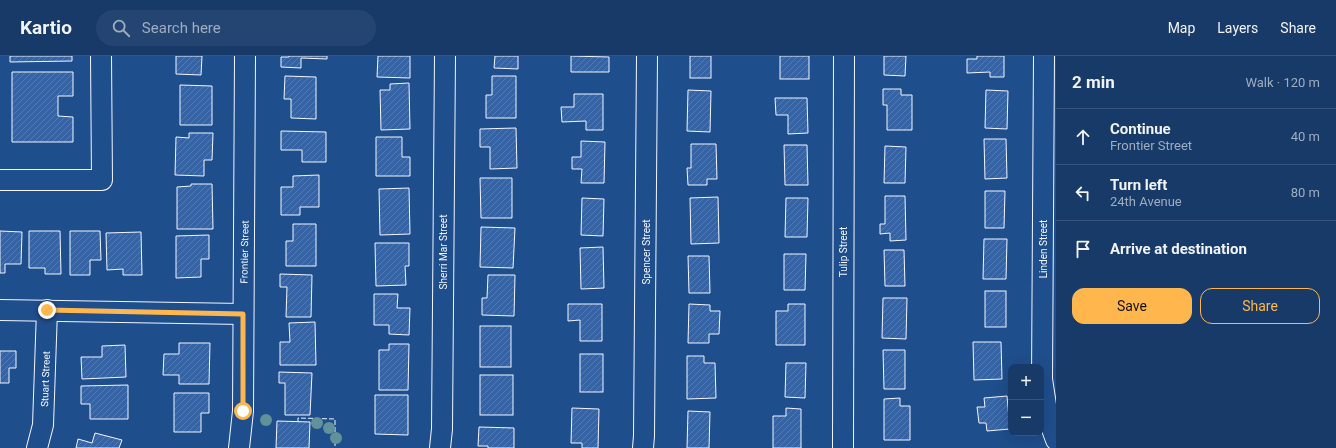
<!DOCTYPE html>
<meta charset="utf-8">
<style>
:root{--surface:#173a69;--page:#244571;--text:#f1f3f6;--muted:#9eadc0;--line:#36547d;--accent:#ffb74d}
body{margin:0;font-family:Roboto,sans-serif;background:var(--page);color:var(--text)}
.controls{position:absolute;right:12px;bottom:12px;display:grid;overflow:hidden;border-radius:8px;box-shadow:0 4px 16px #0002}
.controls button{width:36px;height:36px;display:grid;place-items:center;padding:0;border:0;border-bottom:1px solid var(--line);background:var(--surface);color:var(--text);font:20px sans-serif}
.stop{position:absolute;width:12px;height:12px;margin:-9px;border:3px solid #ffb74d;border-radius:50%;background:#fff}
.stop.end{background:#ffb74d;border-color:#fff;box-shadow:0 1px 4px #0008}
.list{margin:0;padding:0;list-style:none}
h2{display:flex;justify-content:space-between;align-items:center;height:52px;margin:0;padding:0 16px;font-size:17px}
h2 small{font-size:13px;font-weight:400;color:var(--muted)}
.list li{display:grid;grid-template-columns:26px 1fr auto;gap:12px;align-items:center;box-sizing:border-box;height:56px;padding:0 16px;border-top:1px solid var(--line)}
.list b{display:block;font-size:15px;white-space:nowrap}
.list p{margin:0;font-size:13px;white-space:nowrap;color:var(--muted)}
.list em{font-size:13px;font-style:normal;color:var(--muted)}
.actions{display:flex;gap:8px;padding:12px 16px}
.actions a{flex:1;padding:9px 0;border:1px solid var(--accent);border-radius:12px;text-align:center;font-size:14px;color:var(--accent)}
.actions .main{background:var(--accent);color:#111}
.icon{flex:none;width:22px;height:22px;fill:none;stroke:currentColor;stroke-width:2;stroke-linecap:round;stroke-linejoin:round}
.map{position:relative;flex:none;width:1056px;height:392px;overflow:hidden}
header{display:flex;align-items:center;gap:24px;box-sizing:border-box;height:56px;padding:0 20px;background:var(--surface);border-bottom:1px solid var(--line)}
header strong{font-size:19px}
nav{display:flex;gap:22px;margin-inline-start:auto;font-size:14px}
.search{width:280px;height:36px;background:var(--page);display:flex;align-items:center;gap:10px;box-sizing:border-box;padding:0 14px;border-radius:22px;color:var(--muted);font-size:15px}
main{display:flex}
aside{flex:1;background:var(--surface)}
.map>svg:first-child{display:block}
</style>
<header>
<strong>Kartio</strong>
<div class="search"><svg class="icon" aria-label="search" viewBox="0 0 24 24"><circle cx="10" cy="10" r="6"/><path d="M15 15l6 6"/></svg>Search here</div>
<nav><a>Map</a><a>Layers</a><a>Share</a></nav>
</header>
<main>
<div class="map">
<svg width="1056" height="392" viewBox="0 0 1056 392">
<defs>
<pattern id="building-hatch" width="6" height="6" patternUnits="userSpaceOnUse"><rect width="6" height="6" fill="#3563a3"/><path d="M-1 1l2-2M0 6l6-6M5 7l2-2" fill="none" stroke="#537ab1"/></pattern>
</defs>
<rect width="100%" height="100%" fill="#1f4e8c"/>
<!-- building -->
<g fill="url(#building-hatch)" stroke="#f2f6ff">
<polygon points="10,0 72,0 72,5 10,6"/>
<polygon points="176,0 202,0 201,19 176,18"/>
<polygon points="289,0 327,0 327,3 301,2 301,12 281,11 281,1 289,1"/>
<polygon points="378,0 410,0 410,22 377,21"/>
<polygon points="495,0 518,0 518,13 494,12"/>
<polygon points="571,0 609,1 609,16 571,16"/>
<rect x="690" y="0" width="21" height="22"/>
<rect x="780" y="0" width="29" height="23"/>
<polygon points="884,0 906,0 905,20 884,19"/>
<polygon points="977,0 1004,0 1004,21 990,21 990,16 967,17 967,3 977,3"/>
<polygon points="12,16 73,16 73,40 58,40 58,60 73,61 73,86 12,86"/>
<polygon points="285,20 316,21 316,63 291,62 291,43 284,43"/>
<polygon points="492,20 516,20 516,62 486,62 486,39 492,39"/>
<polygon points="409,27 410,73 381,74 380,34 390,34 390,28"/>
<polygon points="180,29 212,30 212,69 180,69"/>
<polygon points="883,33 901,33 901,39 912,39 912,74 887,74 887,49 883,49"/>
<polygon points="688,34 711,35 710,76 687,75"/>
<polygon points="986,34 1008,35 1007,73 985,72"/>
<polygon points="574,38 603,38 603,74 586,74 586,65 562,66 561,51 574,51"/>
<polygon points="775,42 807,42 808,77 788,78 788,59 776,59"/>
<polygon points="516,72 517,112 490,113 490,91 480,91 480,73"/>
<polygon points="281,75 326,76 326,106 302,106 302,94 281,94"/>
<polygon points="189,77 213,77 212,104 204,104 204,120 175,119 176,81 189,82"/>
<polygon points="376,81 402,81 402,101 410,101 410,120 376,120"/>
<polygon points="984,83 1006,83 1007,122 985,123"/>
<polygon points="581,85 605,86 604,127 581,127 582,113 572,113 572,101 581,101"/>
<polygon points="691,88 716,88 717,123 707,123 707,129 688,129 687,112 691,112"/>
<polygon points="784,89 807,89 808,129 785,129"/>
<polygon points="885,90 906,91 905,127 884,127"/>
<polygon points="319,119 319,151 300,151 300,159 281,159 281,131 293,131 293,120"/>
<polygon points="480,122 512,122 512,162 481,162"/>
<polygon points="191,128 212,128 213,173 177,173 177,131 191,130"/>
<polygon points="409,132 410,178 380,179 379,133"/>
<polygon points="985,135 1005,135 1004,172 985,172"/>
<polygon points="885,140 905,140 906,184 890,185 890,177 880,178 880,168 885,168"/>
<polygon points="718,141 719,187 691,188 690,142"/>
<polygon points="582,142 604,143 603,180 581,179"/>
<polygon points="786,142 808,142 807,181 785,181"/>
<polygon points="293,168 316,168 316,210 286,210 286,185 293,185"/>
<polygon points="481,171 515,172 513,212 480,211"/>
<polygon points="0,175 22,176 21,208 5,208 5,217 0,217"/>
<polygon points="29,175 60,175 61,218 45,218 45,212 29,212"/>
<polygon points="70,175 100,175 101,204 90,204 90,219 70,219"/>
<polygon points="141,176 142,219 123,219 123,213 107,214 106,177"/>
<polygon points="209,179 209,203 201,203 201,221 176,222 176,180"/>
<polygon points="984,183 1007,183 1006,223 983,223"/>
<polygon points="375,187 409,187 409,210 405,210 406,229 376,230"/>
<polygon points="603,191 604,232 581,233 580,192"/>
<polygon points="884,194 904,194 905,230 885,230"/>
<polygon points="784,198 806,198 805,234 784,234"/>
<polygon points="688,200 709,200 710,237 689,237"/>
<polygon points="280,218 312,219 311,261 286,261 287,231 280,231"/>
<polygon points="488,219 515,219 514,260 482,259 482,242 487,242"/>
<rect x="985" y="235" width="21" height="36"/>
<polygon points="374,238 398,238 397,252 410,252 409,279 389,278 389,269 374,269"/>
<polygon points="883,242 907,242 906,283 882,282"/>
<polygon points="568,248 602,248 602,285 580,285 580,264 568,265"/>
<polygon points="689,248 710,249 710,255 720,255 719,278 709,278 709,287 688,287"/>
<polygon points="788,248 805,248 805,289 776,289 776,255 788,255"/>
<polygon points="315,266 316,309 280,309 280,286 290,286 289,267"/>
<rect x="480" y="270" width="31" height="41"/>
<polygon points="973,286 1001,286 1002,323 974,324"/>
<polygon points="179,287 210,287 209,328 179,328 179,319 163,319 164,298 179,298"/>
<polygon points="389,288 409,288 408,334 379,334 379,294 389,294"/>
<polygon points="125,289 126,321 82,323 81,301 102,301 102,290"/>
<polygon points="883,294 905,294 905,333 884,333"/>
<polygon points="0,295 16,295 16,312 9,312 9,327 0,327"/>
<rect x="580" y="298" width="23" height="38"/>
<polygon points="687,300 704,300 704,307 715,307 716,342 687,343"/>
<polygon points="786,307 806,307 805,342 785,341"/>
<polygon points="279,316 312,317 310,359 285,359 285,327 279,327"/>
<rect x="480" y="319" width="33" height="40"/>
<polygon points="128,329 128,363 90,363 90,348 81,348 81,330"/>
<polygon points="174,337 209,337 209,357 201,357 201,376 174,376"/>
<polygon points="375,339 408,339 408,379 375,378"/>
<polygon points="1007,340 1010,373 987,375 986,367 979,367 977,351 985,351 984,342"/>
<polygon points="900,342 900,350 910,350 910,384 884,384 884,343"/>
<polygon points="572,352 599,353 598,392 582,392 582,387 571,387"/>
<polygon points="786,352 801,353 801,392 773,392 773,360 786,360"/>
<polygon points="688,355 710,356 709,392 687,392"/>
<polygon points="277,365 310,366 309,392 276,392"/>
<polygon points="479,371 514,372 514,392 488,392 488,390 478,390"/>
<polygon points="95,377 122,384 119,392 76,392 78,383 92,387"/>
</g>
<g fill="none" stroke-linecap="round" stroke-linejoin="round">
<defs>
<g id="minor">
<polyline points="1044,0 1042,323 1048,362 1056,384"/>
<polyline points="0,124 102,124 101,0"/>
<polyline points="0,254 243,258"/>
<polyline points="37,392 43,369 47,254"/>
<polyline points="239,392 243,355 245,0"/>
<polyline points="440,392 442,373 445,0"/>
<polyline points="643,392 644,380 647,0"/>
<polyline points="843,392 844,0"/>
</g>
</defs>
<!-- minor casing -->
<use href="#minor" stroke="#f2f6ff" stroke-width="22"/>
<!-- minor -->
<use href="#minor" stroke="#1f4e8c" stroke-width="20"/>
<!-- fence -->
<polyline stroke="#f2f6ff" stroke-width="1" stroke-dasharray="5 2" stroke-linecap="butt" points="298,366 298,362 335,363 335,392"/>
</g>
<!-- trees -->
<g fill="#61919a">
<circle cx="266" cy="364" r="6"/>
<circle cx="317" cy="367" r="6"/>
<circle cx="329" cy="372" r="6"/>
<circle cx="336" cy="382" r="6"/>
</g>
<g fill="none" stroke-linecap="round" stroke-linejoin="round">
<!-- route -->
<polyline stroke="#ffb74d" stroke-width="5" points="47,254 243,258 243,355"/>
</g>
<g text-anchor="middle" stroke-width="3" stroke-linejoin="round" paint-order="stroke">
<!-- street labels -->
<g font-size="10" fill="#f2f6ff" stroke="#1f4e8c">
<text transform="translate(1043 193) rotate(-90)" y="4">Linden Street</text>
<text transform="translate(244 196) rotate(-89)" y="4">Frontier Street</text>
<text transform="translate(443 196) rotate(-90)" y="4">Sherri Mar Street</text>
<text transform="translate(646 196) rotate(-90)" y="4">Spencer Street</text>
<text transform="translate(843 196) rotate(-90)" y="4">Tulip Street</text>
<text transform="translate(45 323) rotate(-88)" y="4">Stuart Street</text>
</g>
</g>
</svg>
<div class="controls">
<button>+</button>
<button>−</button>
</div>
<div class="stop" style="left:243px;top:355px"></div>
<div class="stop end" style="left:47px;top:254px"></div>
</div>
<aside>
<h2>2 min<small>Walk · 120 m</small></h2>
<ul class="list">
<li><svg class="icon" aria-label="ahead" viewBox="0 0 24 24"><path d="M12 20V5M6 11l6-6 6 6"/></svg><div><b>Continue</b><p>Frontier Street</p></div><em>40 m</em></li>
<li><svg class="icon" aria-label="left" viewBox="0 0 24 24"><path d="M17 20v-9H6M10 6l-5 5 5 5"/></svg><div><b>Turn left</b><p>24th Avenue</p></div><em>80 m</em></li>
<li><svg class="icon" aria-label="arrive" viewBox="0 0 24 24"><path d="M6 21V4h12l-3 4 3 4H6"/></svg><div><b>Arrive at destination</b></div></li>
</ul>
<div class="actions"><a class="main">Save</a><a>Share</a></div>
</aside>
</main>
